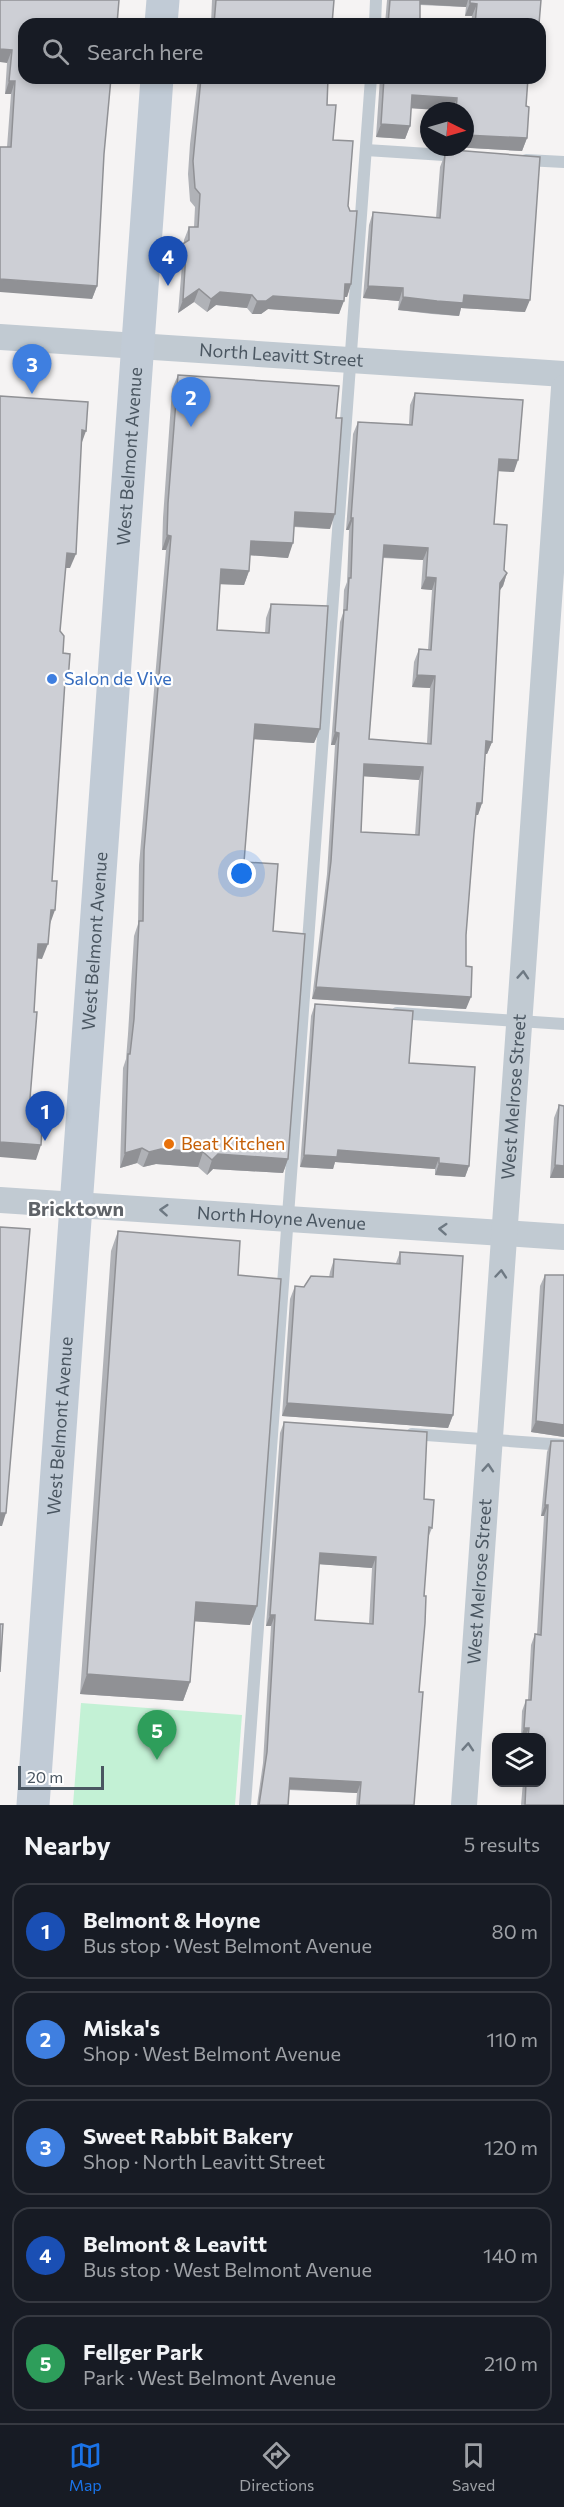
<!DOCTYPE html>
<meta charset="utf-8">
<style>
:root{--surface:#171b24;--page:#20242c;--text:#f1f3f6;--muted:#9ea1a6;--line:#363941;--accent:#1a73e8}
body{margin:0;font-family:Commissioner,sans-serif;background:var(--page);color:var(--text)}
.controls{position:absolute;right:18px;bottom:18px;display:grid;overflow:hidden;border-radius:12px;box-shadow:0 3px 9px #0003}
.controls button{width:54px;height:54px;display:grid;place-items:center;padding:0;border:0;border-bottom:2px solid var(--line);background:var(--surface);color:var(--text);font:30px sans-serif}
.compass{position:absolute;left:420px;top:102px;width:54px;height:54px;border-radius:50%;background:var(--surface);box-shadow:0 3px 9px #0003;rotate:95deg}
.scale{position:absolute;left:18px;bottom:15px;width:86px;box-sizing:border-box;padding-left:6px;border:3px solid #4a5661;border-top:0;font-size:16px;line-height:21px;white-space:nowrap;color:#4a5661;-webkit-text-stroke:4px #fff;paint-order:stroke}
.you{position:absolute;left:242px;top:874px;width:21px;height:21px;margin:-15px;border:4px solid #fff;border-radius:50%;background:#1a73e8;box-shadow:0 0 0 9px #1a73e833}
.badge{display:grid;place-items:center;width:39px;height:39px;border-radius:50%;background:var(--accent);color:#fff;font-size:20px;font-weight:700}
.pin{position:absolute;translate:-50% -50px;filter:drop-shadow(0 2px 3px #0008)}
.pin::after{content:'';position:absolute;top:32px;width:21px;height:18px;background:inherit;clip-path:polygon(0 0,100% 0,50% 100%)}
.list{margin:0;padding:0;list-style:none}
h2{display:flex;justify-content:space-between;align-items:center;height:78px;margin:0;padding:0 24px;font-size:26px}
h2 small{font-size:20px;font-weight:400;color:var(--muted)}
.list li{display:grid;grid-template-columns:39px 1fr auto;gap:18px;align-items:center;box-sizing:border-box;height:96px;margin:0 12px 12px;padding:0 12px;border:2px solid var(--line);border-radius:18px}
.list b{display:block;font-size:22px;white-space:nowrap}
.list p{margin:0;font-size:20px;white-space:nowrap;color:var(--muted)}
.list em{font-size:20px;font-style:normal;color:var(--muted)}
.icon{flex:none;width:33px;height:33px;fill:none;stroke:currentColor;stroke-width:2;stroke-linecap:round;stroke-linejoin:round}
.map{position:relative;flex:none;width:564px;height:1805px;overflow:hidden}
.search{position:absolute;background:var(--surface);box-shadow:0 3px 9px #0003;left:18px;right:18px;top:18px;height:66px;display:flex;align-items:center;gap:15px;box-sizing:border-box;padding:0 21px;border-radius:18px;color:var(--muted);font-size:22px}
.sheet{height:618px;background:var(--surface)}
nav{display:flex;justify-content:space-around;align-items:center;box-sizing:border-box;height:84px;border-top:2px solid var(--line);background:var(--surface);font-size:16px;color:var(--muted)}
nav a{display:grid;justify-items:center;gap:3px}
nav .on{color:var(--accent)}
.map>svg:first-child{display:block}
</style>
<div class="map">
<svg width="564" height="1805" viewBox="0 0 564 1805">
<rect width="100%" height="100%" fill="#f5f3f3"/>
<!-- green -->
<polygon fill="#c3f1d5" points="81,1703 242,1715 235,1805 73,1805"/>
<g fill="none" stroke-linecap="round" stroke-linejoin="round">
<!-- service -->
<g stroke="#c1cad2" stroke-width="12">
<polyline points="375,24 376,0"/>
<polyline points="366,150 460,156"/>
<polyline points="526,160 564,162"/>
<polyline points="397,1013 564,1024"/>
<polyline points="412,1434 564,1445"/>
<polyline points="245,1805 371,78"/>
</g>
<!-- minor -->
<g stroke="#c1cad2" stroke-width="26">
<path id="s1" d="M 0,337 L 564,374"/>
<path id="s2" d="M 0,1200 L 564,1237"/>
<path id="s3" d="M 464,1805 L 564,388"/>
</g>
<!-- secondary -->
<g stroke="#c1cbd6" stroke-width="33">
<polyline points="161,24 163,0"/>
<path id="s4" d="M 33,1805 L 157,78"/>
</g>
</g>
<!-- wall -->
<g fill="#b0b2b7" fill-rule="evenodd">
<polygon points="0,0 104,154 97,286 92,299 7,147 11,94 5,94 7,63"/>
<polygon points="212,0 334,0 332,24 211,24"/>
<polygon points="387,0 541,0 539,24 471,24 472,16 465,16 466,7 420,5 420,24 385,24"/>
<polygon points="198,78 328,78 327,105 333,140 348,206 351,284 347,297 344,297 339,314 268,309 261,314 252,314 247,308 216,305 207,312 194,302 178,313 182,265 176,258 181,245 184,243 184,240 189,227 194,227 195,207 190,201 188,174 190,144"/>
<polygon points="380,78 528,78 526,106 527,138 522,151 453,147 465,147 465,111 411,108 410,126 405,139 376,137"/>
<polygon points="453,150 525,312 461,308 459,316 432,314 398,310 399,301 363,298 369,225 373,212 436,218 440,167 445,154 452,155"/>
<polygon points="178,375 330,529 294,527 288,558 250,555 249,571 244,585 220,584 217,630 265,633 266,618 271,604 320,729 314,743 254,739 244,862 273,931 288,1159 283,1173 213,1169 207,1175 198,1167 156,1164 143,1167 137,1163 120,1168 123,1068 126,1059 128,1034 134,936 138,924 139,865 166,550 162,550 163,518 172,389"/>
<path d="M 415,393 L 514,472 L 498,471 L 494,524 L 504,570 L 507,573 L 503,586 L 500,590 L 492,742 L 487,754 L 485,754 L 482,803 L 478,815 L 476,815 L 474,833 L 466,935 L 466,1009 L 312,999 L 327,874 L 335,745 L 331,745 L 340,622 L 343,613 L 344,590 L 347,582 L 349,530 L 346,530 L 353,434 L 358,422 L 409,424 L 410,405 ZM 383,558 L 423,560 L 421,589 L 432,590 L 428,650 L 419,649 L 414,662 L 412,687 L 430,688 L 427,743 L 369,739 ZM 363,776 L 419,780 L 415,835 L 361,832 Z"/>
<polygon points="315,1004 409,1063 469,1166 465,1177 435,1175 435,1169 335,1162 333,1169 300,1167 311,1016"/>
<polygon points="559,1105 564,1178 550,1178 554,1118"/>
<polygon points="118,1231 238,1275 250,1625 194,1621 190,1682 183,1701 80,1694 111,1251"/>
<polygon points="400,1252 453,1415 448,1428 282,1416 290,1299 295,1286 304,1287 329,1277 330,1272 334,1259 396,1263"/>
<polygon points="545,1275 564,1275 564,1437 531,1432 540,1286"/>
<path d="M 284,1422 L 424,1499 L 432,1528 L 428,1538 L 424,1596 L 414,1805 L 356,1805 L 357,1793 L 289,1790 L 288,1805 L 257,1805 L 263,1763 L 271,1626 L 266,1626 L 280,1433 ZM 319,1564 L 372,1568 L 369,1623 L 315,1620 Z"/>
<polygon points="551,1441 564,1805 521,1805 523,1782 542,1782 542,1737 521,1737 522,1711 526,1700 528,1700 531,1645 535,1634 537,1634 544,1516 541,1516 547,1452"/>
</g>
<!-- shaded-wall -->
<g fill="#909195">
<polygon points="418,0 468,0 466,7 416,4"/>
<polygon points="470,3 477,4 472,16 465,16"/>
<polygon points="0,49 12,50 7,63 0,62"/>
<polygon points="9,81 15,81 11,94 5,94"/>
<polygon points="412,95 457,98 452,111 407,108"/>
<polygon points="381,124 410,126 405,139 376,137"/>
<polygon points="465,135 527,138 522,151 453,147 465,147"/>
<polygon points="0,279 97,286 92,299 0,292"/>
<polygon points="345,284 351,284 347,297 341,297"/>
<polygon points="368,286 403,288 399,301 363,298"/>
<polygon points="199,289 194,302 178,313 183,300"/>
<polygon points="220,292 252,295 247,308 216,305 207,312 211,299"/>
<polygon points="464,295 530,300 525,312 461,308 459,316 398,310 403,297"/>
<polygon points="273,296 344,301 339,314 268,309 261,314 252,314 257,301"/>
<polygon points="82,430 86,431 81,445"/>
<polygon points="499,459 518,460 514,472 495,471"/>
<polygon points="295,512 335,514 330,529 290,526"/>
<polygon points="351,518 353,518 349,530 346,530"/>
<polygon points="167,535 171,536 166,550 162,550"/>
<polygon points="251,541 293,543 288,558 246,555"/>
<polygon points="384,545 428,548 423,560 379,557"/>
<polygon points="67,553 76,554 70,568 62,568"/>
<polygon points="221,569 249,571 244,585 215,584"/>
<polygon points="507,573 503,586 496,595 500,583"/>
<polygon points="426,577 436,578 432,590 421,589"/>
<polygon points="417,675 435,676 430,688 412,687"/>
<polygon points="255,724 320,729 314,743 250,739"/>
<polygon points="335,732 339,733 335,745 331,745"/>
<polygon points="486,741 492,742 487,754 482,754"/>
<polygon points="364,764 423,767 419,780 359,776"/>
<polygon points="477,803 482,803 478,815 473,815"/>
<polygon points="51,910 55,910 50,924"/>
<polygon points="38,944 48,944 42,959 33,958"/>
<polygon points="316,987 471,997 466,1009 312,999"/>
<polygon points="0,1142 41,1145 36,1160 0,1157"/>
<polygon points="142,1148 137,1163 120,1168 125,1153"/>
<polygon points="161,1149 203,1152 198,1167 156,1164 143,1167 149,1152"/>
<polygon points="338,1150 439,1158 435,1169 335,1162 333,1169 300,1167 304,1155"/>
<polygon points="218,1154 288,1159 283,1173 213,1169 207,1175 212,1160"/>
<polygon points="439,1163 469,1166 465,1177 435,1175"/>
<polygon points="555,1165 564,1166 564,1178 550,1178"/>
<polygon points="287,1403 453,1415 448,1428 282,1416"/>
<polygon points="536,1421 564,1425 564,1437 531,1432"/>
<polygon points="545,1505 548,1505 544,1516 541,1516"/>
<polygon points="0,1513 6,1513 2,1526 0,1526"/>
<polygon points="320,1553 376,1557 372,1568 316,1564"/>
<polygon points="196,1602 257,1606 250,1625 189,1621"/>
<polygon points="270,1615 275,1615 271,1626 266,1626"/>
<polygon points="87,1674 190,1682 183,1701 80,1694"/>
<polygon points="524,1728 529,1728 525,1737 521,1737"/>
<polygon points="290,1778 361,1782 357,1793 286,1789"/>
</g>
<!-- building -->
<g fill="#cdcfd5" stroke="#909195" stroke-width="1.5" fill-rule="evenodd">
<polygon points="0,0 119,0 117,24 24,24 24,78 111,78 104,154 97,286 0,279 0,147 11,147 15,81 9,81 12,50 0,49"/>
<polygon points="216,0 334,0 332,24 214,24"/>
<polygon points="390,0 420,0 420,24 388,24"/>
<polygon points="470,0 541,0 539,24 475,24 477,4 470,3"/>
<polygon points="201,78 328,78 327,105 336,105 333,140 353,141 348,206 350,211 357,211 351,284 345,284 344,301 273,296 266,301 257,301 252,295 220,292 211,299 199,289 183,300 186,252 181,245 189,240 189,227 198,227 200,194 195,188 193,161"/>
<polygon points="384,78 528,78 526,106 529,107 527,138 465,135 465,111 456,111 457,98 412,95 410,126 381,124"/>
<polygon points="453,150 540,157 530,300 464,295 463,303 437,301 403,297 403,288 368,286 373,212 440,218 445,154 453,155"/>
<polygon points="178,375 339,386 336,418 342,418 335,514 295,512 293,543 251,541 249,571 221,569 217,630 269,633 271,604 328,606 320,729 255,724 244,862 278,864 273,931 305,934 288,1159 218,1154 212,1160 203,1152 161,1149 149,1152 142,1148 125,1153 128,1054 130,1054 134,1019 139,921 143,921 144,850 171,536 167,535 168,503"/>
<path d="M 415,393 L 523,400 L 518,460 L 499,459 L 494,524 L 507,525 L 504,570 L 507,573 L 500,583 L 492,742 L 486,741 L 482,803 L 477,803 L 474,833 L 466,935 L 466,966 L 472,967 L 471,997 L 316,987 L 331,861 L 339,733 L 335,732 L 344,610 L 347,610 L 349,578 L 351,578 L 353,518 L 351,518 L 358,422 L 412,425 ZM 384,545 L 428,548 L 426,577 L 436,578 L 431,650 L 419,649 L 417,675 L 435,676 L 431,744 L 369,739 ZM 364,764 L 423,767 L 419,835 L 361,832 Z"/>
<polygon points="0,396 88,402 86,431 82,430 76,554 67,553 60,631 64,636 63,653 70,654 68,681 65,681 52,881 57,881 55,910 51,910 48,944 38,944 34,1012 37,1012 29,1111 43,1112 41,1145 0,1142"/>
<polygon points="315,1004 413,1011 409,1063 475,1067 469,1166 439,1163 439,1158 338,1150 337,1157 304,1155"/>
<polygon points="559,1105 564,1106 564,1166 555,1165"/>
<polygon points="0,1227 30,1229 6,1513 0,1513"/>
<polygon points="118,1231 240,1241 238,1275 281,1279 257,1606 196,1602 190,1682 87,1674"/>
<polygon points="400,1252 463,1256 453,1415 287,1403 295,1286 304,1287 311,1276 333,1277 334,1259 400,1264"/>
<polygon points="545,1275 564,1275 564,1425 536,1421"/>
<path d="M 284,1422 L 427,1432 L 424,1499 L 434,1500 L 432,1528 L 429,1527 L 424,1596 L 426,1596 L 425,1623 L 419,1692 L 423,1692 L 414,1805 L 359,1805 L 361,1782 L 290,1778 L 288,1805 L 259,1805 L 267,1752 L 275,1615 L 270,1615 ZM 320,1553 L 376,1557 L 373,1624 L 315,1620 Z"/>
<polygon points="551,1441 564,1441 564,1805 525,1805 526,1782 542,1782 542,1737 528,1737 529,1728 524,1728 526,1700 531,1700 535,1634 541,1635 548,1505 545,1505"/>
<polygon points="0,1624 3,1624 0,1672"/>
</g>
<!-- one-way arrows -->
<defs><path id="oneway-chevron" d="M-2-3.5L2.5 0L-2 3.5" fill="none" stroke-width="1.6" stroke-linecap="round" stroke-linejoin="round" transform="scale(1.5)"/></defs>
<g stroke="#6e7983">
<use href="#oneway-chevron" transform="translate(523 975) rotate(-86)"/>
<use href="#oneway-chevron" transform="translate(164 1210) rotate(-176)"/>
<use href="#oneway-chevron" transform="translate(443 1229) rotate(-176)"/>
<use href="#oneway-chevron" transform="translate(501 1274) rotate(-85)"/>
<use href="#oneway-chevron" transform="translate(488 1468) rotate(-86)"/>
<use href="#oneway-chevron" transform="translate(468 1747) rotate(-86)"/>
</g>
<!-- markers -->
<circle fill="#3f7fe0" stroke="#fff" stroke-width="2" cx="52" cy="679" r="6"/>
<circle fill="#e8710a" stroke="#fff" stroke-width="2" cx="169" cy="1144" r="6"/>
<g text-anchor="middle" stroke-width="4.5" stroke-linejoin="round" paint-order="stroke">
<!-- street labels -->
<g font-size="18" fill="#4a5661" stroke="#fff">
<text dy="6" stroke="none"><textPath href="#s1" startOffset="282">North Leavitt Street</textPath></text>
<text dy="6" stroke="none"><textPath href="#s4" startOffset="1352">West Belmont Avenue</textPath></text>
<text dy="6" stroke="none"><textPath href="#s4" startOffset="866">West Belmont Avenue</textPath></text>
<text dy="6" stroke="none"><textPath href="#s3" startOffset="710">West Melrose Street</textPath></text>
<text dy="6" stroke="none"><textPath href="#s2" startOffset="282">North Hoyne Avenue</textPath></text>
<text dy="6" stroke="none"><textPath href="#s4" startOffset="380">West Belmont Avenue</textPath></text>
<text dy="6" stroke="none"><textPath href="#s3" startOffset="224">West Melrose Street</textPath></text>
</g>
<!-- shop labels -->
<g font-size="18" fill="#366cbe" stroke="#fff" text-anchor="start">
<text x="64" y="685">Salon de Vive</text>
</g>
<!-- food labels -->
<g font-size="18" fill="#c56008" stroke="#fff" text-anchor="start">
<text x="181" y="1150">Beat Kitchen</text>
</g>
<!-- neighbourhood labels -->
<g font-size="20" font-weight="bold" fill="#5f6368" stroke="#fff">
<text x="76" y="1216">Bricktown</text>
</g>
</g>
</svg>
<div class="controls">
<button><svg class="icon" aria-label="layers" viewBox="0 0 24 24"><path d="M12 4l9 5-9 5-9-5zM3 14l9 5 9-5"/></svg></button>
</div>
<svg class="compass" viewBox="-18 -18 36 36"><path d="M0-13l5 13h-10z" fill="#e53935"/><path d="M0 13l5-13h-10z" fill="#9ea1a6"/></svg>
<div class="scale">20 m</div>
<div class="you"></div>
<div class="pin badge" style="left:45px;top:1141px;background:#1a4fb4">1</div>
<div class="pin badge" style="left:191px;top:427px;background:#3f7fe0">2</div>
<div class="pin badge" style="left:32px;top:394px;background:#3f7fe0">3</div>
<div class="pin badge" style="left:168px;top:286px;background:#1a4fb4">4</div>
<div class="pin badge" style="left:157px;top:1760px;background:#2e9e5b">5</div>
<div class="search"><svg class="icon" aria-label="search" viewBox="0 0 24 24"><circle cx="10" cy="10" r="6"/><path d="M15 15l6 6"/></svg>Search here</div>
</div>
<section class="sheet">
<h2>Nearby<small>5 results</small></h2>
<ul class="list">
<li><span class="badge" style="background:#1a4fb4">1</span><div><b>Belmont &amp; Hoyne</b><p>Bus stop · West Belmont Avenue</p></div><em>80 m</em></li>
<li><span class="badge" style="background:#3f7fe0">2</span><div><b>Miska's</b><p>Shop · West Belmont Avenue</p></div><em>110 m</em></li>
<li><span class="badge" style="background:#3f7fe0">3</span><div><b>Sweet Rabbit Bakery</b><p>Shop · North Leavitt Street</p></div><em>120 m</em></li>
<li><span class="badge" style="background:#1a4fb4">4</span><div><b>Belmont &amp; Leavitt</b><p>Bus stop · West Belmont Avenue</p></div><em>140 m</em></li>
<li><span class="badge" style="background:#2e9e5b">5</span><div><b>Fellger Park</b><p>Park · West Belmont Avenue</p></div><em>210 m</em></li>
</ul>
</section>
<nav>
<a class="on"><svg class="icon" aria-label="map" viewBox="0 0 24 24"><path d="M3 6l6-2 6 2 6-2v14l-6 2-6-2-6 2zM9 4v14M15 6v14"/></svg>Map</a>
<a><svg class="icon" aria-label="directions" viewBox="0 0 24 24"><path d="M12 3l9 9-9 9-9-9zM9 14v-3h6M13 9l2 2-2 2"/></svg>Directions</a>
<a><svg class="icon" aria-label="saved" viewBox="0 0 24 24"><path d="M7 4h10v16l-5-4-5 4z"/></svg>Saved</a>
</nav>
